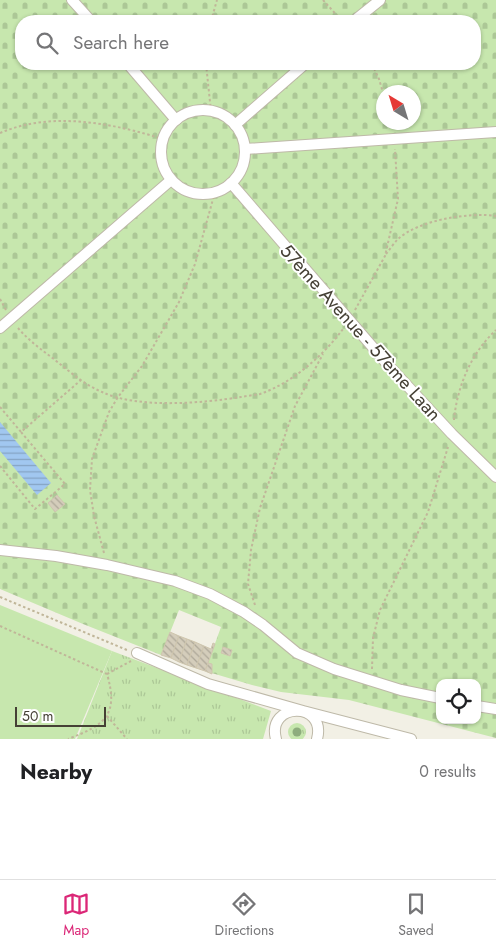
<!DOCTYPE html>
<meta charset="utf-8">
<style>
:root{--surface:#fff;--page:#f2f2f2;--text:#202124;--muted:#757577;--line:#e0e0e0;--accent:#db2777}
body{margin:0;font-family:Jost,sans-serif;background:var(--page);color:var(--text)}
.controls{position:absolute;right:15px;bottom:15px;display:grid;overflow:hidden;border-radius:10px;box-shadow:0 1px 4px #0004}
.controls button{width:45px;height:45px;display:grid;place-items:center;padding:0;border:0;border-bottom:1px solid var(--line);background:var(--surface);color:var(--text);font:25px sans-serif}
.compass{position:absolute;left:376px;top:85px;width:45px;height:45px;border-radius:50%;background:var(--surface);box-shadow:0 1px 4px #0004;rotate:322deg}
.scale{position:absolute;left:15px;bottom:12px;width:91px;box-sizing:border-box;padding-left:5px;border:2px solid #454035;border-top:0;font-size:14px;line-height:18px;white-space:nowrap;color:#454035;-webkit-text-stroke:4px #fff;paint-order:stroke}
.list{margin:0;padding:0;list-style:none}
h2{display:flex;justify-content:space-between;align-items:center;height:65px;margin:0;padding:0 20px;font-size:21px}
h2 small{font-size:16px;font-weight:400;color:var(--muted)}
.icon{flex:none;width:28px;height:28px;fill:none;stroke:currentColor;stroke-width:2;stroke-linecap:round;stroke-linejoin:round}
.map{position:relative;flex:none;width:496px;height:739px;overflow:hidden}
.search{position:absolute;background:var(--surface);box-shadow:0 1px 4px #0004;left:15px;right:15px;top:15px;height:55px;display:flex;align-items:center;gap:12px;box-sizing:border-box;padding:0 18px;border-radius:20px;color:var(--muted);font-size:19px}
.sheet{height:140px;background:var(--surface)}
nav{display:flex;justify-content:space-around;align-items:center;box-sizing:border-box;height:70px;border-top:1px solid var(--line);background:var(--surface);font-size:14px;color:var(--muted)}
nav a{display:grid;justify-items:center;gap:2px}
nav .on{color:var(--accent)}
.map>svg:first-child{display:block}
</style>
<div class="map">
<svg width="496" height="739" viewBox="0 0 496 739">
<defs>
<pattern id="grass-tufts" width="24" height="20" patternUnits="userSpaceOnUse" patternTransform="scale(1.25)"><rect width="24" height="20" fill="#c7e7ae"/><path d="M3 7l-1-3M5 7V3M7 7l1-3M15 17l-1-3M17 17v-4M19 17l1-3" fill="none" stroke="#acc796"/></pattern>
<pattern id="cemetery-stones" width="16" height="16" patternUnits="userSpaceOnUse" patternTransform="scale(1.25)"><rect width="16" height="16" fill="#c7e7ae"/><path d="M2 7V4a2 2 0 0 1 4 0v3zM10 15v-3a2 2 0 0 1 4 0v3z" fill="#acc796"/></pattern>
<pattern id="water-rules" width="6" height="5" patternUnits="userSpaceOnUse" patternTransform="scale(1.25)"><rect width="6" height="5" fill="#a1c7f0"/><path d="M0 2.5h6" fill="none" stroke="#85a3c3"/></pattern>
<pattern id="building-back-hatch" width="6" height="6" patternUnits="userSpaceOnUse" patternTransform="scale(1.25)"><rect width="6" height="6" fill="#d4cdbb"/><path d="M-1 5l2 2M0 0l6 6M5-1l2 2" fill="none" stroke="#aea899"/></pattern>
</defs>
<rect width="100%" height="100%" fill="#f2f0e5"/>
<!-- grass -->
<g fill="url(#grass-tufts)">
<polygon points="112,651 271,711 263,739 77,739"/>
<circle cx="297" cy="732" r="9"/>
</g>
<!-- cemetery -->
<path fill="url(#cemetery-stones)" fill-rule="evenodd" d="M 0,0 L 496,0 L 496,738 L 349,700 L 281,692 L 252,685 L 205,671 L 221,627 L 179,610 L 161,655 L 83,624 L 0,589 ZM 21,21 L 475,21 L 475,64 L 21,64 ZM 384,92 L 414,92 L 414,122 L 384,122 ZM 440,683 L 477,683 L 477,720 L 440,720 Z"/>
<!-- pitch -->
<polygon fill="#c7e7ae" points="0,605 112,651 75,739 0,739"/>
<!-- water -->
<polygon fill="url(#water-rules)" points="0,422 51,483 37,495 0,451"/>
<!-- building -->
<g fill="url(#building-back-hatch)" stroke="#cfc6ae">
<polygon points="57,495 65,504 55,512 48,503"/>
<polygon points="170,632 179,636 171,658 161,655"/>
<polygon points="179,636 187,639 179,662 171,658"/>
<polygon points="187,639 195,642 187,665 179,662"/>
<polygon points="195,642 204,646 196,668 187,665"/>
<polygon points="213,643 215,644 205,671 196,668 204,646 211,649"/>
<polygon points="223,647 232,650 230,656 221,653"/>
<polygon points="208,663 212,664 212,674 205,671"/>
</g>
<g fill="none" stroke-linecap="round" stroke-linejoin="round">
<defs>
<g id="street">
<polyline points="72,0 91,21"/>
<polyline points="354,21 380,0"/>
<polyline points="128,64 176,120"/>
<circle cx="203" cy="152" r="42"/>
<polyline points="235,125 305,64"/>
<polyline points="245,149 496,132"/>
<polyline points="231,183 389,366 452,434 496,477"/>
<polyline points="0,328 171,180"/>
<polyline points="0,550 56,556 107,565 175,581 210,594 244,612 263,625 297,653 334,669 401,690 440,698"/>
<polyline points="137,653 208,684 303,711 411,739"/>
<polyline points="477,706 496,709"/>
<path d="M 276,739 C 266,702 327,701 317,739"/>
</g>
</defs>
<!-- street casing -->
<use href="#street" stroke="#beb9a8" stroke-width="12"/>
<!-- path -->
<g stroke="#c0b699" stroke-width="2" stroke-dasharray="2.5 2.5" stroke-linecap="butt">
<polyline points="323,0 342,21"/>
<polyline points="211,21 217,0"/>
<polyline points="206,64 211,111"/>
<polyline points="372,64 379,79 384,96"/>
<path d="M 0,133 C 51,111 112,123 163,139"/>
<path d="M 386,254 C 390,249 394,243 398,239 C 419,220 469,212 496,216"/>
<polyline points="0,299 6,310"/>
<polyline points="355,310 385,256 398,199 395,149"/>
<path d="M 18,328 C 29,341 42,350 55,360 C 70,372 85,385 102,392 C 138,409 203,403 241,397 C 247,396 254,395 260,394 C 292,383 323,356 343,329"/>
<polyline points="0,407 21,432 81,380"/>
<path d="M 454,420 C 457,387 471,353 496,330"/>
<polyline points="0,466 35,509 65,484 21,432"/>
<polyline points="104,553 94,516 90,490 92,459 109,412 118,397 142,366 179,302 195,264 215,192"/>
<polyline points="0,597 127,650"/>
<polyline points="255,605 248,584 251,550 260,508 295,406 323,354"/>
<path d="M 0,626 L 107,674 C 119,715 105,725 68,739"/>
<polyline points="372,669 373,638 380,610 428,512 448,447"/>
<polyline points="107,674 131,661"/>
<polyline points="107,716 127,739"/>
</g>
<!-- street -->
<use href="#street" stroke="#fff" stroke-width="10"/>
</g>
<!-- trees -->
<circle fill="#8ead7d" cx="297" cy="732" r="4.5"/>
<g text-anchor="middle" stroke-width="4" stroke-linejoin="round" paint-order="stroke">
<!-- street labels -->
<g font-size="19" fill="#454035" stroke="#fff">
<text transform="translate(361 332) rotate(48)" y="7">57ème Avenue - 57ème Laan</text>
</g>
</g>
</svg>
<div class="controls">
<button><svg class="icon" aria-label="locate" viewBox="0 0 24 24"><circle cx="12" cy="12" r="6"/><path d="M12 2v4M12 18v4M2 12h4M18 12h4"/></svg></button>
</div>
<svg class="compass" viewBox="-18 -18 36 36"><path d="M0-13l5 13h-10z" fill="#e53935"/><path d="M0 13l5-13h-10z" fill="#757577"/></svg>
<div class="scale">50 m</div>
<div class="search"><svg class="icon" aria-label="search" viewBox="0 0 24 24"><circle cx="10" cy="10" r="6"/><path d="M15 15l6 6"/></svg>Search here</div>
</div>
<section class="sheet">
<h2>Nearby<small>0 results</small></h2>
<ul class="list">
</ul>
</section>
<nav>
<a class="on"><svg class="icon" aria-label="map" viewBox="0 0 24 24"><path d="M3 6l6-2 6 2 6-2v14l-6 2-6-2-6 2zM9 4v14M15 6v14"/></svg>Map</a>
<a><svg class="icon" aria-label="directions" viewBox="0 0 24 24"><path d="M12 3l9 9-9 9-9-9zM9 14v-3h6M13 9l2 2-2 2"/></svg>Directions</a>
<a><svg class="icon" aria-label="saved" viewBox="0 0 24 24"><path d="M7 4h10v16l-5-4-5 4z"/></svg>Saved</a>
</nav>
